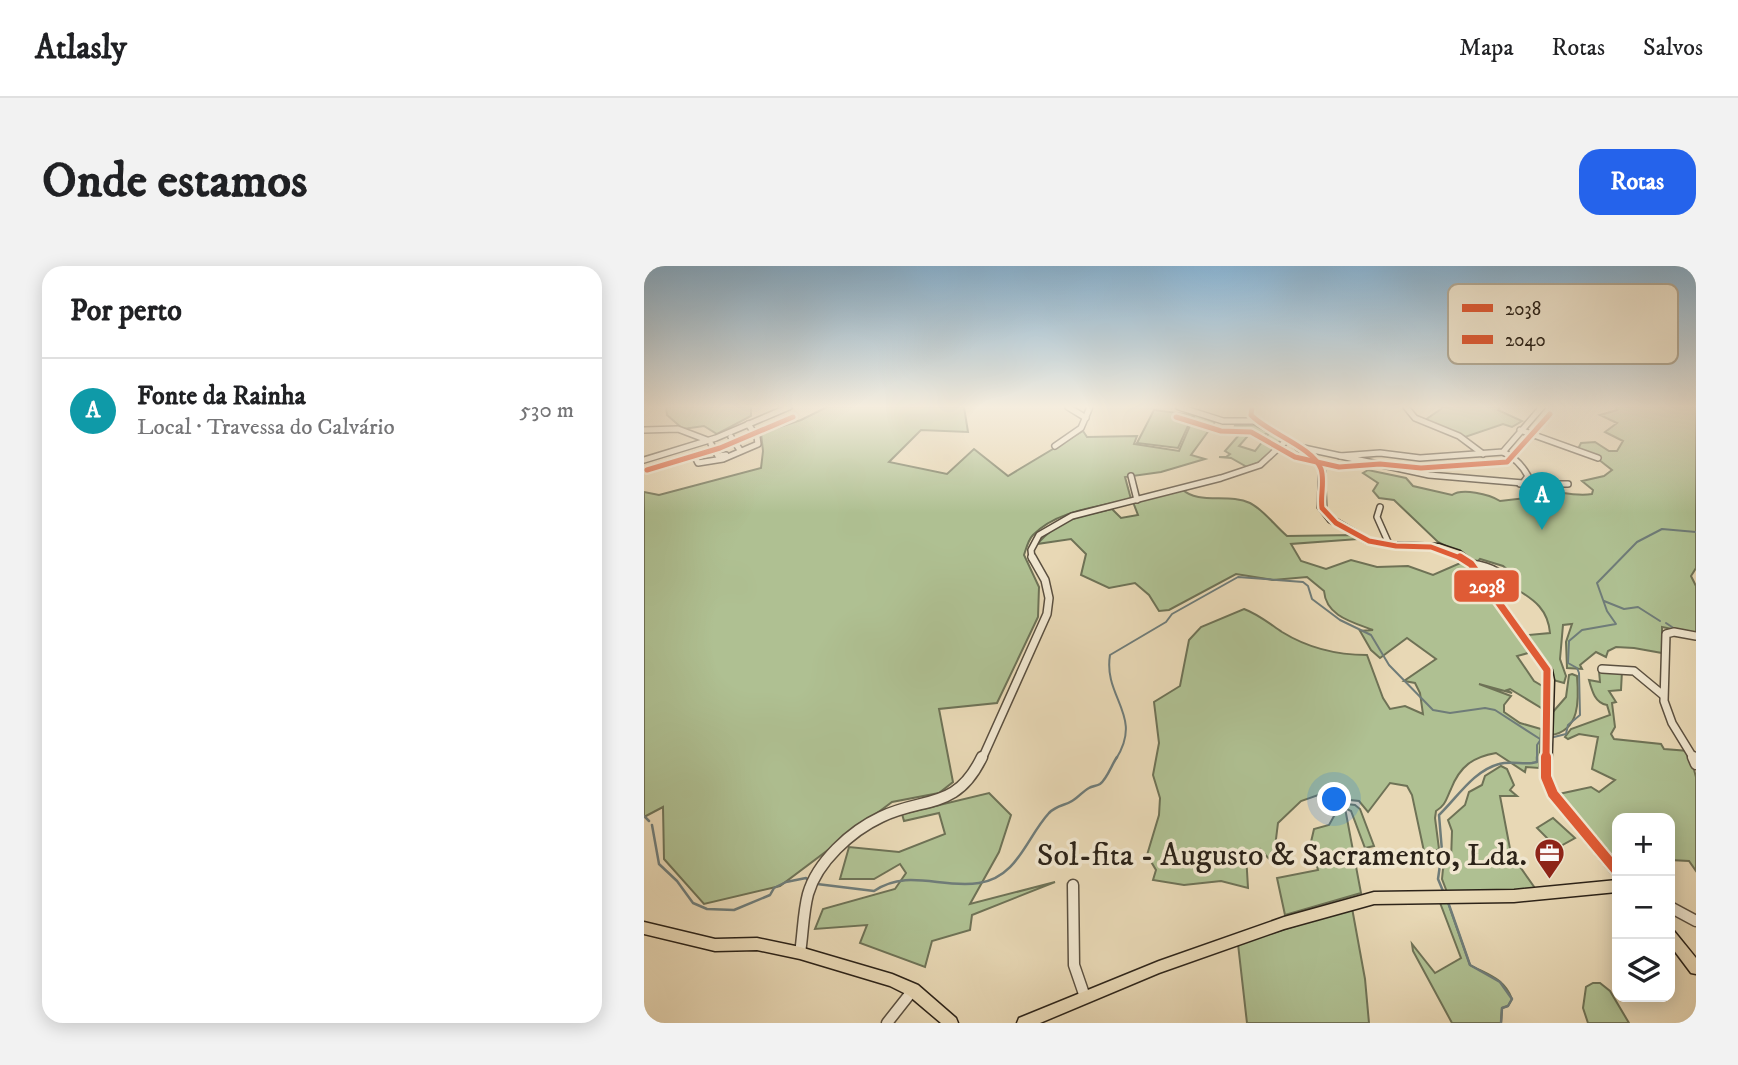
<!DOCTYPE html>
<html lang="pt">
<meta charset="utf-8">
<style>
:root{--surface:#fff;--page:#f2f2f2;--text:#202124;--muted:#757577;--line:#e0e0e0;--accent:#2563eb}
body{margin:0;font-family:"IM FELL DW Pica",serif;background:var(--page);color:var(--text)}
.controls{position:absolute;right:21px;bottom:21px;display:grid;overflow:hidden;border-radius:14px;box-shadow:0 4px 18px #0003}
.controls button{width:63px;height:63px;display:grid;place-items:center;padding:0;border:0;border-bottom:2px solid var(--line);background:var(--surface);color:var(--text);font:35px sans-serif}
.you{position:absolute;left:691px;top:534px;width:24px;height:24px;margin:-18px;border:5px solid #fff;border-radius:50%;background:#1a73e8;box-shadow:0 0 0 10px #1a73e833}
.badge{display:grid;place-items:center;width:46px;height:46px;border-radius:50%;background:var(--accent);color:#fff;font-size:23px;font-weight:700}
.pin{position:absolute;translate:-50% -58px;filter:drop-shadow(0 2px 4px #0008)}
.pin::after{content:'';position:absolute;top:37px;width:24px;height:21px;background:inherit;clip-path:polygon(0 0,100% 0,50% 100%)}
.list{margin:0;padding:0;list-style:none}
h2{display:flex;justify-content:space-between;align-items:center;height:91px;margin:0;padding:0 28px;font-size:30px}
h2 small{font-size:23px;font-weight:400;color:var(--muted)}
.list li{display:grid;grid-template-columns:46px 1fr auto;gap:21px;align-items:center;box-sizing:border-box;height:105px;padding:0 28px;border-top:2px solid var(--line)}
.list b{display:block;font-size:26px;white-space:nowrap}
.list p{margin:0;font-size:23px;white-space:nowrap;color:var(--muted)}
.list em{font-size:23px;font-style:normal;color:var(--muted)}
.icon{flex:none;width:38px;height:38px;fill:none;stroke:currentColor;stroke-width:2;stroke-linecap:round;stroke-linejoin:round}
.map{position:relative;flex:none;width:1052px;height:757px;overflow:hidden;border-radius:21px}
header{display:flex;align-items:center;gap:42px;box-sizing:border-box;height:98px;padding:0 35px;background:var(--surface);border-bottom:2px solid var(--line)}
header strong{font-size:33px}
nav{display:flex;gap:38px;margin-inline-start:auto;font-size:24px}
.intro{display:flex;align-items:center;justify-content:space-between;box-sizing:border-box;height:168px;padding:0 42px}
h1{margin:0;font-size:49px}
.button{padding:18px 32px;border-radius:21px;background:var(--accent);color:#fff;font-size:24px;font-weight:700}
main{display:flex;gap:42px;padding:0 42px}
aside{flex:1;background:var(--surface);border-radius:21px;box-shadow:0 4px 18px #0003}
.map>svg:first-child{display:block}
</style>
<header>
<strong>Atlasly</strong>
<nav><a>Mapa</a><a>Rotas</a><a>Salvos</a></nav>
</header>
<div class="intro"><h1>Onde estamos</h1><a class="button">Rotas</a></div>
<main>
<aside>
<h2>Por perto<small></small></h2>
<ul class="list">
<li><span class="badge" style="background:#0f9aa8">A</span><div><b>Fonte da Rainha</b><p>Local · Travessa do Calvário</p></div><em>530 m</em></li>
</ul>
</aside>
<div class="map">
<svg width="1052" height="757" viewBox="0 0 1052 757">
<rect width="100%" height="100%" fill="#e8d8b5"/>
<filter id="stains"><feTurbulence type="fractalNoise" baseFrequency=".00286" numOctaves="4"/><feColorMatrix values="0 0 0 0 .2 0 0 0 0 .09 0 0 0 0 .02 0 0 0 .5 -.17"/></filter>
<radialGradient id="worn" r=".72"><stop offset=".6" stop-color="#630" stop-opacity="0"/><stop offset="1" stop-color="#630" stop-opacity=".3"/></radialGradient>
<!-- green -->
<g fill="#afc092" stroke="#6e7256" stroke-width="2">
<polygon points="22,141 107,141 107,150 73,168 60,160 39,163 23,149"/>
<path d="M 183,141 L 320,141 L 324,166 L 277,164 L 245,196 L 303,208 L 330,183 L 364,210 L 439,165 L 443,171 L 493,170 L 490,178 L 535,185 L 551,148 L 571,156 L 547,189 L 561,193 L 517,206 L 481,211 L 487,233 C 455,241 413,244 389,269 C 384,274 382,283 380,289 L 395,321 L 394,351 L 353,437 L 295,443 L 309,516 L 295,527 L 248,536 L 136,620 L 60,638 L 20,593 L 19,541 L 0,551 L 0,226 L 15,229 L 117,202 L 119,185 L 117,167 L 157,154 Z"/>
<polygon points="800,141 856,141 854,144 878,155 868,161 859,158 821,171 781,154"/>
<path d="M 972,141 L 1052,141 L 1052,302 L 1047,310 L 1052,320 L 1052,368 L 1018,361 L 1018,387 L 990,382 L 972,381 L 964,385 L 962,391 L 952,386 L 936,399 L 938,403 L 923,402 L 922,376 L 928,358 L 919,359 L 916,393 L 922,410 L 920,417 L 909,414 L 902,396 L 884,369 L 906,367 C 904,344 891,334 872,323 L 872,311 L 859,300 L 836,293 L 833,296 L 794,276 L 750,234 L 735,232 L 729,225 L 734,217 L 719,207 L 724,204 L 762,212 L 769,220 L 808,229 C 818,222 845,228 856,235 L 883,232 L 881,227 C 904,220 925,232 948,228 L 949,224 L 938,215 L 960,210 L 968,204 L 954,193 L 934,183 L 937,177 L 951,176 L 965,185 L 973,185 L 979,175 L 961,166 L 973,157 L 956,149 L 973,144 Z"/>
<polygon points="510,144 549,149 534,182 493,177"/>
<polygon points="610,159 624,166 619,170 608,166 609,164 595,180 611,185 626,166 637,174 618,195 603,201 587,192 575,191 582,191 586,188 581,185 595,169 591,167 595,162 590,160"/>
<path d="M 538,223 C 554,239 585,227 606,237 C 620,244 630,259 643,270 L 710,269 L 715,273 L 647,278 L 657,295 L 682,303 L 707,294 L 733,301 L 764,300 L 789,309 L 821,295 L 888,386 L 873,390 L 890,415 L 900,421 L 899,443 L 866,423 L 863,424 L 868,427 L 835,418 L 867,430 L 860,439 L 860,446 L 876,457 L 897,463 L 895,502 L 882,501 L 881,506 L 852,487 C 829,491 816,500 807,523 C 802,533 802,539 792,545 L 791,552 L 795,583 L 781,590 L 768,529 L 763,520 L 746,517 L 724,546 L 715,535 L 697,533 L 696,531 L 702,528 L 697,521 L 657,535 L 634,557 L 629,597 L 616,583 L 602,588 L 604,622 L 577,615 L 540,619 L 509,614 L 512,604 L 503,589 L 515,549 L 516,532 L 509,509 L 515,477 L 510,436 L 536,420 L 545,374 L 557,361 L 600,343 C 614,348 626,358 638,366 C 664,382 693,389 723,389 L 739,432 L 746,443 L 761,440 L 779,448 L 776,427 L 771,417 L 760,415 L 792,393 L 763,372 L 736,392 L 727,384 L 716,365 L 729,364 C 708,356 682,350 680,325 L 663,311 L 629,314 L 592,308 L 525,344 L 515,345 L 505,329 L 491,317 L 465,322 L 437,309 L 442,288 L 427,273 L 393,278 C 418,251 434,251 468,243 L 477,252 L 494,249 L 489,236 Z"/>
<path d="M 955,405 L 978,405 L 977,424 L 965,425 L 972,436 L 968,437 L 971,461 L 967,468 L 970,473 L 1017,478 L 1020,483 L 1045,485 L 1052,511 L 1052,605 L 1045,595 L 1026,594 L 1026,552 L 973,552 L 973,598 L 915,528 L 947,521 L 955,526 L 971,514 L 948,503 L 954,471 L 935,468 L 924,473 L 921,471 L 927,463 L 966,449 L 963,439 C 951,437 948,425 945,414 L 956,416 Z"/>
<path d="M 928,408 L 933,410 C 935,434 936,465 907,469 L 908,447 L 922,431 L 925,409 Z"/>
<polygon points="857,500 863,503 870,519 866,524 873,530 856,530 867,588 893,625 803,626 798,613 799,603 807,595 808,565 804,554 821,539 825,526 838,519 841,510"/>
<polygon points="345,527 367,549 355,586 326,638 411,616 328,649 326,664 288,675 281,701 216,677 223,659 171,663 179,643 251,623 262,607 256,598 230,613 196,613 205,581 255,586 301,568 295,547 260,555 258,548"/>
<polygon points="695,537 711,539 716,543 730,580 721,582 707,545 701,542 717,627 641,649 633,612 674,604 667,576 670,563 685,559 694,543 691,539"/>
<polygon points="909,552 931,572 913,582 893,562"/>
<path d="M 795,634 L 803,634 L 826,699 C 844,709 860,712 868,733 L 864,740 L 858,742 L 857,757 L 808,757 L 769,685 L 768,678 L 791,707 L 817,692 Z"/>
<polygon points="708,642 721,713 725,757 603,757 594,678"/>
<polygon points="949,717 956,717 966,725 985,757 944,757 939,742 942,721"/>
</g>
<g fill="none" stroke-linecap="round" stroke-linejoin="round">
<!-- stream-far1 -->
<g stroke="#6f7c79" stroke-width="2">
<polyline points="960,335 980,343 994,341 1016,355"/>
<polyline points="1022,357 1031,363"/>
<polyline points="906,472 922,468 924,459 936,449 935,407 933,402 924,397 925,375 938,364 972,358 963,345 953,317 993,276 1018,263 1052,266"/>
<path d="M 472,493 C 500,449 459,432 466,389 L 522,356 L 528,348 L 594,311 L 659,316 L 664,320 L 668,333 L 696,354 L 727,369 L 745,399 L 789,444 L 806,447 L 841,442 L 851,444 L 896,473"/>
<polyline points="893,493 893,479 897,473"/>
</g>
<!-- stream -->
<g stroke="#6f7c79" stroke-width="2.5">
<polyline points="0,550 5,555"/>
<polyline points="8,559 15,598 33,615 49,637 63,643 90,644 126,629 130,622 142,616 162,612 164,614"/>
<path d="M 173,618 L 230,625 C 264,602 297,623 335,617 C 374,611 382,572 405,547 C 413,539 420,540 428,535 C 435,531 439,525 445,522 C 448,520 453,520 456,518 C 463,513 468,498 473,491"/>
<path d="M 799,625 L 794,613 L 798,585 L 795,549 C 813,532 829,505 855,498 C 865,495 877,498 888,497 L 893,496 L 893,491"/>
<polyline points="804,636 826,699 856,716 868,733 864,740 858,742 857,757"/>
</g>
<defs>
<g id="minor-far2">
<polyline points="424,141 442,152"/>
<polyline points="535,141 579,155 610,155"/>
<polyline points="762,141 771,152 815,170 839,188"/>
<polyline points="0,164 34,163 63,174"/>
<polyline points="876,164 954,192"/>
<polyline points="87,171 96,184"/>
<polyline points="67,178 74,190 82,189"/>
<polyline points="411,180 437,162 446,141"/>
<path d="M 655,181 L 785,209 L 879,217 L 884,210 C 878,199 870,191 859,186"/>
<polyline points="50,189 54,197 79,193 114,178 113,171 104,158"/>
<polyline points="696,190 736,187 776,192 859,186 898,141"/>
<polyline points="0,194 72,172 145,141"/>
<polyline points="487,210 493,234"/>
<polyline points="876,218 924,218"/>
<polyline points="736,241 733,251 745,278"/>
<polyline points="388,293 387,284 395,269 428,250 577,212 616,199 643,174"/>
</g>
<g id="minor-far1">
<path d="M 827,298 C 845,300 861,307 868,324 L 856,336"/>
<polyline points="958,403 990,405 1019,429"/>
<polyline points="338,493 403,348 405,332 401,314 388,291"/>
<polyline points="1050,493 1028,457 1020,435 1022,368 1030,366 1052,370"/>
</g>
<g id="minor">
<polyline points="1049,491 1052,498"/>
<polyline points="429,619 430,699 441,731"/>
<polyline points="1026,641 1052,655"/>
<path d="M 156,687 C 159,668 159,647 164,628 C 173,596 207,565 237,551 C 281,530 312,545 338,491"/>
<polyline points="243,757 269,724"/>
</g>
<g id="major">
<polygon points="605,141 611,141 610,149 615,156 650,176 677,197 681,205 682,242 691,252 727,273 738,276 795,278 816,285 830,296 908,404 910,414 907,511 913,525 973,596 973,611 969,609 905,531 897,511 900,414 899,405 824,300 810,289 794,282 738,280 722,277 685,256 674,242 675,205 672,199 646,178 611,158 604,149"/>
<polygon points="973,614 973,626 870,636 730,638 640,663 515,707 396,757 373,757 375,752 515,695 640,651 730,626 870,624"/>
<polygon points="0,656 71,673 113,672 156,681 248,708 274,719 312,752 314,757 297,757 264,729 246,720 156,693 113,684 71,685 0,668"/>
<polygon points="1026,663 1030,665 1052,692 1052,708 1047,707 1026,679"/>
</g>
</defs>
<!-- minor-far2 casing -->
<use href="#minor-far2" stroke="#5b5040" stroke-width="8"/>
<!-- minor-far1 casing -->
<use href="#minor-far1" stroke="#5b5040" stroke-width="10"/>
<!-- minor casing -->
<use href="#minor" stroke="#5b5040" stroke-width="13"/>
<!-- major casing -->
<use href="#major" stroke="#2c2319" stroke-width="3"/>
<!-- minor-far2 -->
<use href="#minor-far2" stroke="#f0e6cf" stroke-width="5"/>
<!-- minor-far1 -->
<use href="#minor-far1" stroke="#f0e6cf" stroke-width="7"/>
<!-- minor -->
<use href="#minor" stroke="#f0e6cf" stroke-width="10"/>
<!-- major -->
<use href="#major" fill="#e8d8b5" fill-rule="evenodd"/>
<defs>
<path id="bus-1-far2" d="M 608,141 L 607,149 C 624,167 669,181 677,203 C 681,215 676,230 678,242 L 692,257 L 725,275 L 752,280 L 787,281 L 819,293"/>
<polyline id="bus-1-far1" points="816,291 827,298 903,404 902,493"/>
<polyline id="bus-1" points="902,491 902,511 909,528 973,605"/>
<g id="bus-2">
<polyline points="532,151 577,165 607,166 651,191 695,201 736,198 777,202 863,196 906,148"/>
<polyline points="3,204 76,182 149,151"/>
</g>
</defs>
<!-- bus-1-far2 casing -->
<use href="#bus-1-far2" stroke="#f0e6cf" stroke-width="10"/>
<!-- bus-1-far1 casing -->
<use href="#bus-1-far1" stroke="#f0e6cf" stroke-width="12"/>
<!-- bus-1 casing -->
<use href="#bus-1" stroke="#f0e6cf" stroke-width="15"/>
<!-- bus-2 casing -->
<use href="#bus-2" stroke="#f0e6cf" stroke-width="10"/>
<!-- bus-1-far2 -->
<use href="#bus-1-far2" stroke="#df5b35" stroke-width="5"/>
<!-- bus-1-far1 -->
<use href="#bus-1-far1" stroke="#df5b35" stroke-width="7"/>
<!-- bus-1 -->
<use href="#bus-1" stroke="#df5b35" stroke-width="10"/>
<!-- bus-2 -->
<use href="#bus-2" stroke="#df5b35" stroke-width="5"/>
</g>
<!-- sky -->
<linearGradient id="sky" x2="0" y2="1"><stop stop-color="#89b5d5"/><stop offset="0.57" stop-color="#f5edde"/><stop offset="1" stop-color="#f5edde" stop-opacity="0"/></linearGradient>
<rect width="1052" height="247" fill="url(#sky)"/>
<!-- icons -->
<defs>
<symbol id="office-pin" viewBox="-11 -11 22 30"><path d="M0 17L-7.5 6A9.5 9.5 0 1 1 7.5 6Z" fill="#8f2418" stroke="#f0e6cf"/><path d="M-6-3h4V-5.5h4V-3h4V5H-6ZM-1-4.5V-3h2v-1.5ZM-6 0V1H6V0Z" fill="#fff"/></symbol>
</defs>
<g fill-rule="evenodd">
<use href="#office-pin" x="888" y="570" width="35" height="47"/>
</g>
<g text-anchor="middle" stroke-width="7" stroke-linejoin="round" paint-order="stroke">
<!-- near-poi labels -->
<g font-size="32" fill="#2c2319" stroke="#f0e6cf" text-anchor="end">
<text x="883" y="599">Sol-fita - Augusto &amp; Sacramento, Lda.</text>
</g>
</g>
<!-- legend -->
<rect x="804" y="18" width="230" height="80" rx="10" fill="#f0e6cf" stroke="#b5ac98" stroke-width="2"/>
<rect x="818" y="38" width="31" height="8" fill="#df5b35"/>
<rect x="818" y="69" width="31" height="9" fill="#df5b35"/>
<g font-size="19" fill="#2c2319">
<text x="861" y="49">2038</text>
<text x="861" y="80">2040</text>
</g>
<rect stroke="#f0e6cf" stroke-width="2.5" x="809" y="303" width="67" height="34" rx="7" fill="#df5b35"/>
<g font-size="19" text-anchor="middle" font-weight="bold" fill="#fff">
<text x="843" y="327">2038</text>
</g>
<rect width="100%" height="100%" filter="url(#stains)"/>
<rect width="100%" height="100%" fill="url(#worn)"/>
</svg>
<div class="controls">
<button>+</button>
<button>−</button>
<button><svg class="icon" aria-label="layers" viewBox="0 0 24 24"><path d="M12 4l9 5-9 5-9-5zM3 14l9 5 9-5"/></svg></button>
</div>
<div class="you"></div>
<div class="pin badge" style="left:898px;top:264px;background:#0f9aa8">A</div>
</div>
</main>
